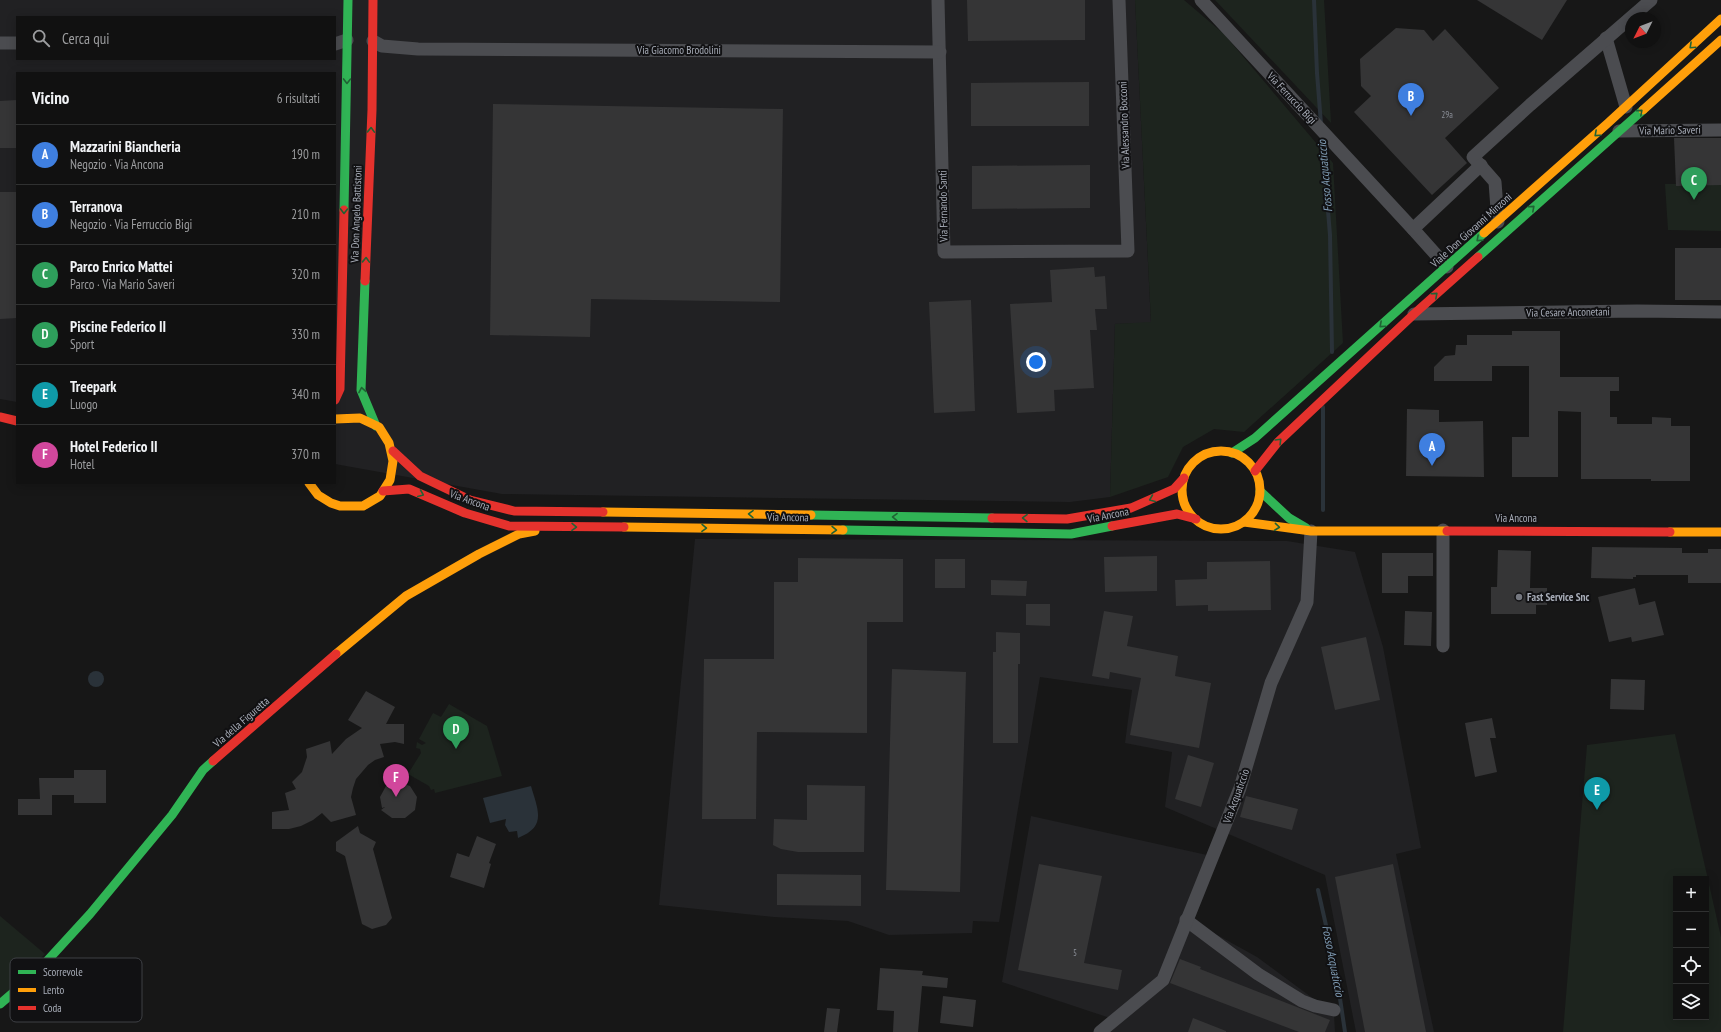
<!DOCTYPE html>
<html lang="it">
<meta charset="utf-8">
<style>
:root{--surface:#111;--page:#1a1a1a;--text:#f1f3f6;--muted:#9c9d9f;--line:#303131;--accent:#0b8043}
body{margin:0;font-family:"PT Sans Narrow",sans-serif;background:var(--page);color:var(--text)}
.controls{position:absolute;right:12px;bottom:12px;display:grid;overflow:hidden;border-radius:0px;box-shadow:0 2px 10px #0003}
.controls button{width:36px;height:36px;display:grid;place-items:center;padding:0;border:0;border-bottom:1px solid var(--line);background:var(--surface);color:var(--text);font:20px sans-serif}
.compass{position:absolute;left:1625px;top:12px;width:36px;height:36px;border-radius:50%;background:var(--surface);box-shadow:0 2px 10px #0003;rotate:228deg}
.you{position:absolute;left:1036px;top:362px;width:14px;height:14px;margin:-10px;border:3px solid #fff;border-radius:50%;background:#1a73e8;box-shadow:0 0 0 6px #1a73e833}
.badge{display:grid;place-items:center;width:26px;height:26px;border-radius:50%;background:var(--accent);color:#fff;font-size:13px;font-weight:700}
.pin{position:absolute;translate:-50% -33px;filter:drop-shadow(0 1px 2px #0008)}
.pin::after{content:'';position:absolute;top:21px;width:14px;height:12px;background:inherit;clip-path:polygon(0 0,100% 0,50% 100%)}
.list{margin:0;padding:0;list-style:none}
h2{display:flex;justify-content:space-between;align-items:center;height:52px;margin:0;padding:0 16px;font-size:17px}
h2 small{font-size:13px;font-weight:400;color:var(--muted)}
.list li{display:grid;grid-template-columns:26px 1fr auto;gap:12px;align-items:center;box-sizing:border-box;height:60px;padding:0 16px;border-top:1px solid var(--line)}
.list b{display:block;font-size:15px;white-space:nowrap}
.list p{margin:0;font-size:13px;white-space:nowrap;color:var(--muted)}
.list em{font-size:13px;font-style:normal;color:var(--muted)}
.icon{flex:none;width:22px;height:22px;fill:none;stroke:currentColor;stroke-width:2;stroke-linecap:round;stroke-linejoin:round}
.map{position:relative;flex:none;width:1721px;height:1032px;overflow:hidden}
.search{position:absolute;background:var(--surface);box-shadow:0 2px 10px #0003;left:16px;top:16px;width:320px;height:44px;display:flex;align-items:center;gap:10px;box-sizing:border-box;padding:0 14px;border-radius:0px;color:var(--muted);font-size:15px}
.panel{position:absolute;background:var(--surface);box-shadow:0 2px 10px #0003;left:16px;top:72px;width:320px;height:412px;border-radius:0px}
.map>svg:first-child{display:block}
</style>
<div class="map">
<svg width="1721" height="1032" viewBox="0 0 1721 1032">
<rect width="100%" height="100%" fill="#171717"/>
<!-- built -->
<g fill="#212123" fill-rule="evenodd">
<path d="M 0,0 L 1135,0 L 1151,323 L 1115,324 L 1110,497 L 1070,502 L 502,494 L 335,464 L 335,73 L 17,73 L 17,402 L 0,399 ZM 17,17 L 335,17 L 335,59 L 17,59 Z"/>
<polygon points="695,539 1287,541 1355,552 1383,647 1421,848 1396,854 1434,1032 1356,1032 1325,875 1165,807 1172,752 1125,743 1132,690 1040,677 999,922 973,921 972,933 889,935 848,921 774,917 659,905"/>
<polygon points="1031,816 1207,855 1183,916 1257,957 1334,1014 1335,1032 1106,1032 1119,1021 1002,982"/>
</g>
<!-- green -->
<g fill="#1d241e" fill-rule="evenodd">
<polygon points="1135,0 1184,0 1224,34 1333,163 1343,343 1244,432 1214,429 1183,447 1168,477 1110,497 1115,324 1151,322"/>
<polygon points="1215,0 1324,0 1331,123"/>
<polygon points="1665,184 1721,184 1721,231 1668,230"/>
<polygon points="449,704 487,726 502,776 435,793 434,789 431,790 429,786 408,774 421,753 420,749 416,748 417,742 422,745 426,743 419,739 433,713 441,717"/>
<path d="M 1675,734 L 1721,937 L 1721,1032 L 1563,1032 L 1587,745 ZM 1676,879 L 1706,879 L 1706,1017 L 1676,1017 Z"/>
<polygon points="0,916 45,954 0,999"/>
</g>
<!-- water -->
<g fill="#2a3239">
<circle cx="96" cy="679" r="8"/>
<path d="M 531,786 C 538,810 547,827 518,838 L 517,831 L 509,832 L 505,825 L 506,819 L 490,823 L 483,798 Z"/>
</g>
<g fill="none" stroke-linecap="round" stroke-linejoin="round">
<!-- stream -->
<g stroke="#2a3239" stroke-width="4">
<polyline points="1314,0 1317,73 1321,124"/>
<polyline points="1322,137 1330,235 1332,352"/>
<polyline points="1323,510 1323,407"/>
<polyline points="1318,890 1335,965 1345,1032"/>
</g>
</g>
<!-- building -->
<g fill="#353536">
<polygon points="967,0 1085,0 1085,40 968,41"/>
<polygon points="1477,0 1567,0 1542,40"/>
<polygon points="1396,28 1424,30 1433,41 1445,29 1499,88 1445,138 1467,163 1432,195 1354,112 1371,96 1361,86 1360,59"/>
<polygon points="1089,82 1089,126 971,126 971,83"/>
<polygon points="17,100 17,148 0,148 0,101"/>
<polygon points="493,104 783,109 780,302 591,299 590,337 490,335"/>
<polygon points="1674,138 1721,138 1721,185 1676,186"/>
<polygon points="1090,165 1090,208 972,209 972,166"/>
<polygon points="0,192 17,192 17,318 0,319"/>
<rect x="1675" y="248" width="46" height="52"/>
<polygon points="1094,267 1095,277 1105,276 1107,309 1095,309 1097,330 1090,330 1094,388 1054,390 1055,411 1017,413 1010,304 1052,302 1050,270"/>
<polygon points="971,300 975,411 934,413 929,302"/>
<polygon points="1512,331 1560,331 1560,377 1619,377 1619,391 1610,391 1610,417 1617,417 1617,424 1652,424 1652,417 1671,418 1671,426 1690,426 1690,481 1651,481 1651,479 1581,479 1581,412 1558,411 1558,477 1512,477 1512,437 1529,437 1529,366 1492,366 1492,381 1434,381 1434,367 1445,356 1455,355 1456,345 1467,345 1467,335 1512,335"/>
<polygon points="1407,409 1439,410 1439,422 1483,421 1484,477 1406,476"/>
<polygon points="1592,547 1682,548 1682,553 1708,553 1708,549 1721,549 1721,583 1688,583 1688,575 1636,575 1636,577 1633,577 1633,579 1591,578"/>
<polygon points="1498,550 1531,551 1530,588 1547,588 1547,605 1536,605 1536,614 1491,614 1491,587 1497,587"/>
<polygon points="1382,553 1433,553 1433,576 1408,576 1408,593 1382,593"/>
<polygon points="1157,556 1157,591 1105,592 1104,557"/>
<polygon points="798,558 903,559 903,622 867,622 867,733 757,732 756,819 702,819 704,659 774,659 774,582 798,582"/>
<rect x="935" y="559" width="30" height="29"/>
<polygon points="1270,561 1271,610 1208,611 1208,605 1176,606 1175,580 1207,579 1207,562"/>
<polygon points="991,580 1027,581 1026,596 991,595"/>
<polygon points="1635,588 1639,605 1655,601 1664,635 1632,642 1631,637 1609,642 1598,597"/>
<polygon points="1026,604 1050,604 1050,626 1026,625"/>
<polygon points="1104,611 1133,616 1127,646 1178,656 1175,676 1211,683 1199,748 1130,735 1141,678 1110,672 1109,679 1092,676"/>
<polygon points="1405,611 1432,612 1431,646 1404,645"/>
<polygon points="996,632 1020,633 1020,664 1018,664 1018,743 993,743 993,652 996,652"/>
<polygon points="1366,637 1380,700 1335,710 1321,647"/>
<polygon points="892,669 966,672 960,892 886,890"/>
<polygon points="1611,679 1645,680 1644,710 1610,709"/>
<polygon points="366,691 395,707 386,724 404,724 404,744 395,742 380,744 384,757 375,760 368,765 356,779 353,788 351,797 356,815 331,822 322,813 313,820 301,826 289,829 272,829 272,812 289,810 285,793 296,789 292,782 302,772 307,757 306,749 330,741 332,754 346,739 362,728 348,720"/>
<polygon points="1492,718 1496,738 1490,738 1497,772 1475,777 1465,723"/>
<polygon points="1188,755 1214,763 1201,807 1175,799"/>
<polygon points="74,770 106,770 106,803 74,803 74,795 52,795 52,815 18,815 18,799 40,799 39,778 74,778"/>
<polygon points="398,782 410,786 417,797 415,810 405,818 392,818 381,810 385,807 382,808 380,797 386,786"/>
<polygon points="807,785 865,786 864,852 798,852 781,849 773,845 774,819 807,820"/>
<polygon points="1246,796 1298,809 1292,830 1240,817"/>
<polygon points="358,826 360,833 376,842 373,849 392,918 386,925 372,929 362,924 345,856 336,851 336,842"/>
<polygon points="477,836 496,844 489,863 491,864 484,888 450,877 457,853 469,857"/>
<polygon points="1039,864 1102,876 1084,963 1122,970 1118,990 1018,970"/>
<polygon points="1393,864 1426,1032 1365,1032 1335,877"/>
<polygon points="777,874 861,875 861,906 777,905"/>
<polygon points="1180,959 1201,967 1200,969 1330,1020 1325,1032 1299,1032 1170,983"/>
<polygon points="880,968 923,971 922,975 948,978 947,988 922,986 918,1032 893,1032 894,1011 877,1010"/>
<polygon points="943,996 976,1000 973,1027 940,1023"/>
<polygon points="827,1008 840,1009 837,1032 824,1032"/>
<polygon points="1193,1018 1226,1031 1226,1032 1188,1032"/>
</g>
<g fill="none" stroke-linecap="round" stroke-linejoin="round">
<!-- street -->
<g stroke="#4b4c50" stroke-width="13">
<polyline points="938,0 944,252 1128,251 1119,0"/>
<polyline points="1201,0 1413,229 1447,267"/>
<polyline points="1606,38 1626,107"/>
<polyline points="373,41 382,46 418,49 940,52"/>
<polyline points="0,43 17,43"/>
<polyline points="335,44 347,40"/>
<polyline points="1619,131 1721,130"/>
<polyline points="1498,222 1495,182 1473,157 1530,105 1651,0"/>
<polyline points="1413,229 1481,165"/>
<polyline points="1414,314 1637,311 1721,312"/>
<polyline points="1443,530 1443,646"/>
<polyline points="1186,920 1258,974 1302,1001 1315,1006 1334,1010"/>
<polyline points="1100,1032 1163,980 1240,788 1271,683 1307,602 1311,531"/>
</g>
<!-- fast -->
<g stroke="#30b455" stroke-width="9">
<polyline points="344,210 348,0"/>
<polyline points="1478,257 1643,110"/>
<polyline points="365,281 361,390 376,426"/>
<polyline points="1232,453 1255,438 1484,233"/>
<polyline points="1260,491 1289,518 1306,528"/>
<polyline points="811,515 992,518"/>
<polyline points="843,530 1071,534 1112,526"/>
<polyline points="0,1004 36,973 90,914 172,815 203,770 213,761"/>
</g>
<!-- slow -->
<g stroke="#ff9f0a" stroke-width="9">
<polyline points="1643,110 1721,40"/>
<polyline points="1484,233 1608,123 1721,19"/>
<circle cx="1221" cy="490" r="39"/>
<polyline points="309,483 318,495 331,503 340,506 363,506 380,496 390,480 393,461 389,443 379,427 360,418 335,419"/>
<polyline points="603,512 811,515"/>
<polyline points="1244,522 1311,531 1447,531"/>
<polyline points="624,527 843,530"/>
<polyline points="1670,532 1721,532"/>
<polyline points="336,654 406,596 479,554 519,534 535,531"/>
</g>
<!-- jam -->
<g stroke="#e5322d" stroke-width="9">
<polyline points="365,281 372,110 373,0"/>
<polyline points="335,400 340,389 344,210"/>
<polyline points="0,417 17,421"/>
<polyline points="393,451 420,476 470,500 514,511 603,512"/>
<polyline points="1255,471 1278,442 1414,314 1478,257"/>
<polyline points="383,491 409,489 465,513 509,526 624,527"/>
<polyline points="992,518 1067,519 1131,508 1174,489 1184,478"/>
<polyline points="1112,526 1177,514 1196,519"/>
<polyline points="1447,531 1670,532"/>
<polyline points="213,761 336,654"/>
</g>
</g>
<!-- one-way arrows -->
<defs><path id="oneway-chevron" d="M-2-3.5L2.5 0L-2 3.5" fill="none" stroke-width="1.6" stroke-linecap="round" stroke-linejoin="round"/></defs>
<g stroke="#206234">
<use href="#oneway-chevron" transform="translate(1692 46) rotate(137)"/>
<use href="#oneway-chevron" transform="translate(347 81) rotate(91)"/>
<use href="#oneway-chevron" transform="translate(1640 112) rotate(-42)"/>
<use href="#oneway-chevron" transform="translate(371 130) rotate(-88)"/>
<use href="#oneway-chevron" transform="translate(1597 134) rotate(138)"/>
<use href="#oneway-chevron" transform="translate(1532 208) rotate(-42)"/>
<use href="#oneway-chevron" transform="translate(344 211) rotate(91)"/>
<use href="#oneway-chevron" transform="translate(1479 239) rotate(138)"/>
<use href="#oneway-chevron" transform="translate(366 260) rotate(-88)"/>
<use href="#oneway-chevron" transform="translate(1435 295) rotate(-42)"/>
<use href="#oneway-chevron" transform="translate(1382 325) rotate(138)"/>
<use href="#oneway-chevron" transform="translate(362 390) rotate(-100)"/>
<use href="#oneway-chevron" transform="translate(1279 441) rotate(-45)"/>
<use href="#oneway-chevron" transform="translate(421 494) rotate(23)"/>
<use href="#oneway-chevron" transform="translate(1152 499) rotate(157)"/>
<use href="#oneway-chevron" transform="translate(751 514) rotate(-179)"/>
<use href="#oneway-chevron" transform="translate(895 517) rotate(-179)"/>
<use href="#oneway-chevron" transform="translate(1025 518) rotate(-179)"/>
<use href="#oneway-chevron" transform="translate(574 527) rotate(1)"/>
<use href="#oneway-chevron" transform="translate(1277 527) rotate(6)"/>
<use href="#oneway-chevron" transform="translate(704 528) rotate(1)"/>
<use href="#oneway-chevron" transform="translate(834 530) rotate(1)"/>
</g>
<!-- markers -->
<circle fill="#757880" stroke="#111113" stroke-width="1.5" cx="1519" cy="597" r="4"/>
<g text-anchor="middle" stroke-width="4" stroke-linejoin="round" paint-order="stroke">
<!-- number labels -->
<g font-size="9" fill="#8b8f98">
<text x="1447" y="118">29a</text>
<text x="1075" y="956">5</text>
</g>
<!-- street labels -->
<g font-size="11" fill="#a8adb8" stroke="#111113">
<text x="679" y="54">Via Giacomo Brodolini</text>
<text transform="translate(1292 98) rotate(47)" y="4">Via Ferruccio Bigi</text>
<text transform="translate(1124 125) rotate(-92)" y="4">Via Alessandro Bocconi</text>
<text transform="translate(1670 130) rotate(-1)" y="4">Via Mario Saveri</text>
<text transform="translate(943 206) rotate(-91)" y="4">Via Fernando Santi</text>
<text transform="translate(356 214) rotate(-88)" y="4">Via Don Angelo Battistoni</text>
<text transform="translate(1471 230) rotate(-42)" y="4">Viale Don Giovanni Minzoni</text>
<text transform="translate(1568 312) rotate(-1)" y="4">Via Cesare Anconetani</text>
<text transform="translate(470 500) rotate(20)" y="4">Via Ancona</text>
<text transform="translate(1108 515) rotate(-11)" y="4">Via Ancona</text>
<text transform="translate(788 517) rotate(1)" y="4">Via Ancona</text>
<text x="1516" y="522">Via Ancona</text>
<text transform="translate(241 722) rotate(-41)" y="4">Via della Figuretta</text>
<text transform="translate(1236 796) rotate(-70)" y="4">Via Acquaticcio</text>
</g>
<!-- poi labels -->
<g font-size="11" font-weight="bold" fill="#a8adb8" stroke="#111113" text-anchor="start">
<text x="1527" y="601">Fast Service Snc</text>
</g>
<!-- water labels -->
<g font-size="12" font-style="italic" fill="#7f9bb3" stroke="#111113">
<text transform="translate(1325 176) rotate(-95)" y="4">Fosso Acquaticcio</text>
<text transform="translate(1333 961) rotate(79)" y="4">Fosso Acquaticcio</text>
</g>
</g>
<!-- legend -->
<rect x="10" y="958" width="132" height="64" rx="6" fill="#111113" stroke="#3e4045" stroke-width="1"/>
<rect x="18" y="970" width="18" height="4" fill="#30b455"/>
<rect x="18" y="988" width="18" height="4" fill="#ff9f0a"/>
<rect x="18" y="1006" width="18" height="4" fill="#e5322d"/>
<g font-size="11" fill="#a8adb8">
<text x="43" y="976">Scorrevole</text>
<text x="43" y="994">Lento</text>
<text x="43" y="1012">Coda</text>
</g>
</svg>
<div class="controls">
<button>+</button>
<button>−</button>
<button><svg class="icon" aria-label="locate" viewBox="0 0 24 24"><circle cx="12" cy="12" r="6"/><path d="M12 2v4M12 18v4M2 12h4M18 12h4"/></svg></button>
<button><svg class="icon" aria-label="layers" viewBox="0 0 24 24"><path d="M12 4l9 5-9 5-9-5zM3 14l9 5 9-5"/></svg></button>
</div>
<svg class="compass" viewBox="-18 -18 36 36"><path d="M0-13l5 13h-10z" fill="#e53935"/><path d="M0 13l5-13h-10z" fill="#9c9d9f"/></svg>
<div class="you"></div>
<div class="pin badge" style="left:1432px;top:466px;background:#3f7fe0">A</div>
<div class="pin badge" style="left:1411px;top:116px;background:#3f7fe0">B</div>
<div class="pin badge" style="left:1694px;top:200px;background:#2e9e5b">C</div>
<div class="pin badge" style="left:456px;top:749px;background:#2e9e5b">D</div>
<div class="pin badge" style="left:1597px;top:810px;background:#0f9aa8">E</div>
<div class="pin badge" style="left:396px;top:797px;background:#d1479c">F</div>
<div class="search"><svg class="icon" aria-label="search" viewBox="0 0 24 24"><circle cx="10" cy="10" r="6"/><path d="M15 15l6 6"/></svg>Cerca qui</div>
<section class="panel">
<h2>Vicino<small>6 risultati</small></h2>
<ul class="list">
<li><span class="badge" style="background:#3f7fe0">A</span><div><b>Mazzarini Biancheria</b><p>Negozio · Via Ancona</p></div><em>190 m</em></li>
<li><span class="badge" style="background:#3f7fe0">B</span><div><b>Terranova</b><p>Negozio · Via Ferruccio Bigi</p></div><em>210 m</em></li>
<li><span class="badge" style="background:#2e9e5b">C</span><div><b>Parco Enrico Mattei</b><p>Parco · Via Mario Saveri</p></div><em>320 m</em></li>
<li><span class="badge" style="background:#2e9e5b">D</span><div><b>Piscine Federico II</b><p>Sport</p></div><em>330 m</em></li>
<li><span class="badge" style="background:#0f9aa8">E</span><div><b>Treepark</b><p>Luogo</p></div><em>340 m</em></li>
<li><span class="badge" style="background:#d1479c">F</span><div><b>Hotel Federico II</b><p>Hotel</p></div><em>370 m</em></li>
</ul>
</section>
</div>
